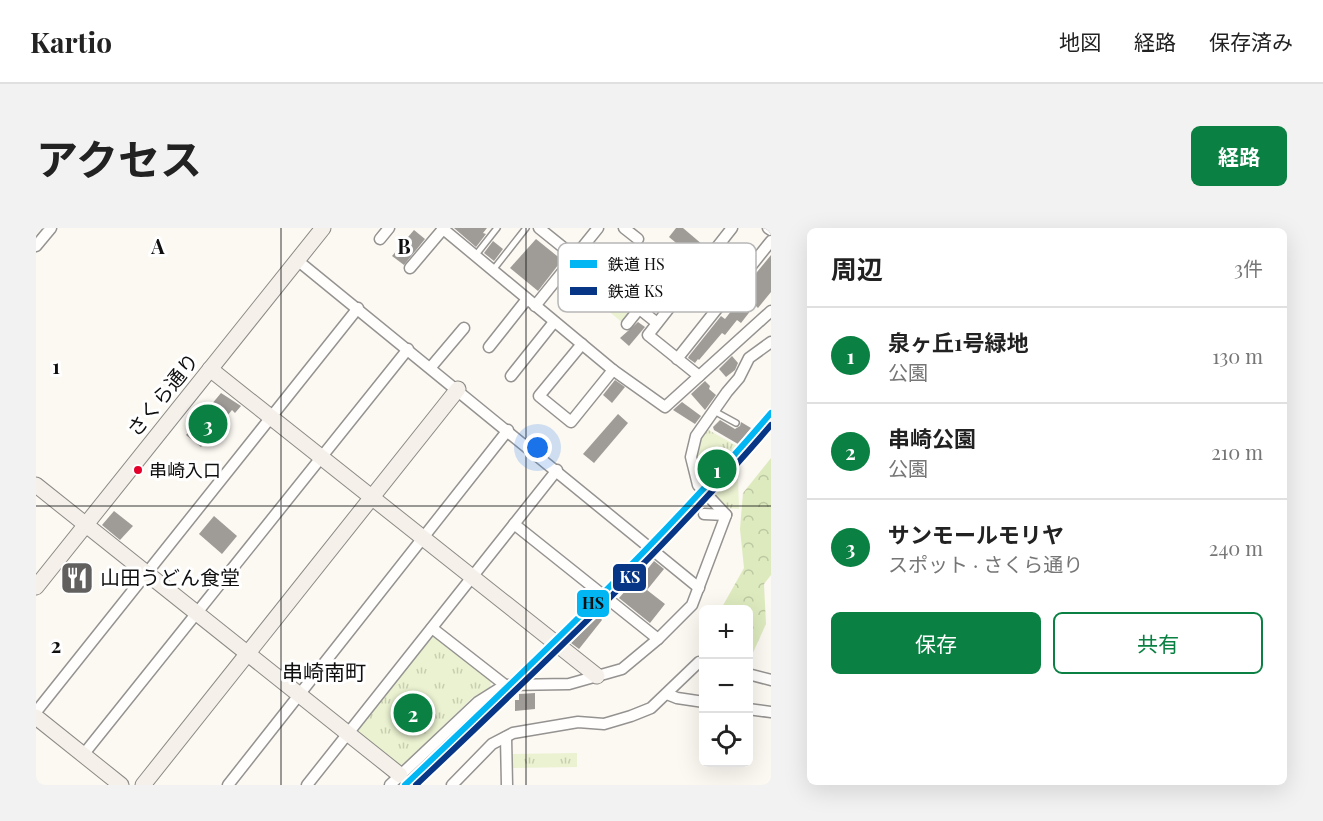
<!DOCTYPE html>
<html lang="ja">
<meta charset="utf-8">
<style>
:root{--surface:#fff;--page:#f2f2f2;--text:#222;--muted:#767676;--line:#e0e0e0;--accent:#0b8043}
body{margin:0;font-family:"Playfair Display","Noto Sans JP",serif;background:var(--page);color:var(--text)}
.controls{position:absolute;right:18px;bottom:18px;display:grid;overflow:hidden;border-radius:9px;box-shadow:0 6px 24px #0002}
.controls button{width:54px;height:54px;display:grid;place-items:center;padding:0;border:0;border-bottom:2px solid var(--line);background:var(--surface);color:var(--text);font:30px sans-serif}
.you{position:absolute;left:502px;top:220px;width:21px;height:21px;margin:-15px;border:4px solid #fff;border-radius:50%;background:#1a73e8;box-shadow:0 0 0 9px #1a73e833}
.badge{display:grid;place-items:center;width:39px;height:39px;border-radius:50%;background:var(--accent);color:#fff;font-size:20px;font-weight:700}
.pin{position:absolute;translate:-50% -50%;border:3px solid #fff;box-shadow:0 2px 6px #0006}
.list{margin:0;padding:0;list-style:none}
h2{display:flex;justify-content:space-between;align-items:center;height:78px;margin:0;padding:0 24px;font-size:26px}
h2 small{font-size:20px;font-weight:400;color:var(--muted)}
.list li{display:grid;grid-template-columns:39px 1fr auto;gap:18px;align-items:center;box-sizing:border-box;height:96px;padding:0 24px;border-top:2px solid var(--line)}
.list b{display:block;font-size:22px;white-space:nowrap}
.list p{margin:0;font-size:20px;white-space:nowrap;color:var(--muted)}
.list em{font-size:20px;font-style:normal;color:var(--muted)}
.actions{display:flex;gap:12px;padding:18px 24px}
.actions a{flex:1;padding:14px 0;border:2px solid var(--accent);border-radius:9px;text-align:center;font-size:21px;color:var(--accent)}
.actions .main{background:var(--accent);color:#fff}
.icon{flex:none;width:33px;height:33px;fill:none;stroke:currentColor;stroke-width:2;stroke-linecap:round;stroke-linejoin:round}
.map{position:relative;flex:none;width:735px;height:557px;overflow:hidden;border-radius:9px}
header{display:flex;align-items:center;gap:36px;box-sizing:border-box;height:84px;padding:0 30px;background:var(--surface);border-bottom:2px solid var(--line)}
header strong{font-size:28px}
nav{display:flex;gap:33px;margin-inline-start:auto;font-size:21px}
.intro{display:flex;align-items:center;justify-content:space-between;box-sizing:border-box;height:144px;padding:0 36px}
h1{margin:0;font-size:42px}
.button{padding:15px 27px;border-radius:9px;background:var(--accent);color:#fff;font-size:21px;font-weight:700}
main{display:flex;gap:36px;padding:0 36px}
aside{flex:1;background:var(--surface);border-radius:9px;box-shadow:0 6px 24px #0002}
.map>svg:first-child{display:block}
</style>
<header>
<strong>Kartio</strong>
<nav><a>地図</a><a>経路</a><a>保存済み</a></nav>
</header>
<div class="intro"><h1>アクセス</h1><a class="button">経路</a></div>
<main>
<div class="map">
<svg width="735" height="557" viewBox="0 0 735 557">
<defs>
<pattern id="forest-crowns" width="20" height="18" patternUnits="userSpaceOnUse" patternTransform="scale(1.5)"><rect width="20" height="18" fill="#ddeabe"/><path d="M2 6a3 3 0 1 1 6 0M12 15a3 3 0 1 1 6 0" fill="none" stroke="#bcc8a2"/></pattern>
<pattern id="park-tufts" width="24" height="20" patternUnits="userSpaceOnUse" patternTransform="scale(1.5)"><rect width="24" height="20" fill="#eaf2d1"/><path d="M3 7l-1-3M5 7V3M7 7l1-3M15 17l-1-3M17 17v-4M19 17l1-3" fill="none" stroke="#c8ceb2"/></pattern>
</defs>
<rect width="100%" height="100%" fill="#fcf8f2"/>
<!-- forest -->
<polygon fill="url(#forest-crowns)" points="735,230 735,347 728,356 730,396 715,429 713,429 712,382 685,381 708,340 704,301 707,265"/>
<!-- park -->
<g fill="url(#park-tufts)">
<polygon points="572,62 598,80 588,96 562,74"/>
<polygon points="669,200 701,218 703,281 687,280 663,254 657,229"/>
<polygon points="400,408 455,453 454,460 436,470 367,537 364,537 322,504 321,500 394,409"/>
<polygon points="541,525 541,539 477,540 477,526"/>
</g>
<!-- building -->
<g fill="#9f9c98">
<polygon points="418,0 451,0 447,5 450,6 440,19"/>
<polygon points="640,0 647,0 667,17 657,29 633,9"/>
<polygon points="378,2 389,11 368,37 356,28"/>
<polygon points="500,11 526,32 502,63 474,40"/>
<polygon points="457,13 467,21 458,33 448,25"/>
<polygon points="735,27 735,64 722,80 719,77 705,95 701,92 689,107 686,105 663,132 662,131 659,135 652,130 653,128 685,88 689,91 706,69 703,66"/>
<polygon points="602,94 609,99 593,118 584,110"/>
<polygon points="696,128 702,135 699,142 690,149 683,141"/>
<polygon points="579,152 589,159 576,175 567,167"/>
<polygon points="669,153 674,158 673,161 680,167 669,182 655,166"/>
<polygon points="185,165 205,178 199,185 196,182 165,219 150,207"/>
<polygon points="646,174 665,188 659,196 637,182"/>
<polygon points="582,186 592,195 558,235 547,226"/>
<polygon points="684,192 699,201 704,198 705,194 715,200 702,216 678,202 677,199"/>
<polygon points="78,283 97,298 84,312 66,297"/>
<polygon points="178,288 201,308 186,326 163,306"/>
<polygon points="618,333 628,341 611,362 629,376 614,395 583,370 599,352 601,354"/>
<polygon points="35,337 54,350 46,362 27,350"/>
<polygon points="563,388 566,392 543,421 535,415"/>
<polygon points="499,465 499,481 479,483 479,472 483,472 483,466"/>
</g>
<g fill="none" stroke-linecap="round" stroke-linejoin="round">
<defs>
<g id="lane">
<polyline points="439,28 461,0"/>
<polyline points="457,42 490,0"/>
<polyline points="600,78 616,59"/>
<polyline points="678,183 700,195"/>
</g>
<g id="street">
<polyline points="406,0 577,142 629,179 735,83"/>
<polyline points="503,0 621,95"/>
<polyline points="588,0 602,11"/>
<polyline points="732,0 735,2"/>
<polyline points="344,11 353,0"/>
<polyline points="0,18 15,0"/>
<polyline points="628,30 655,52"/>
<polyline points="261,32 663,360"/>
<polyline points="374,40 407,1"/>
<polyline points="560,46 580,22"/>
<polyline points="581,63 597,42"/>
<polyline points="560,71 573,56"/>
<polyline points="499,78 562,0"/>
<polyline points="591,96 603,81"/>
<polyline points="546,116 503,168 535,194 577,142"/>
<polyline points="453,119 491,71"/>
<polyline points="641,131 735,13"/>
<polyline points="395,139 428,100"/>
<polyline points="475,148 518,94"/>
<polyline points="663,148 612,107 696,0"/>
<polyline points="668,286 690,287"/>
<polyline points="478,296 622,411"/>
<polyline points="396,400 469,457"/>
<polyline points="712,446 735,452"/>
<polyline points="631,466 641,470 668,474"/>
<polyline points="712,481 735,484"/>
<polyline points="0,484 322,80"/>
<polyline points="470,509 471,557"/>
<polyline points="47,527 372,121"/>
<polyline points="192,557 472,202"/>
<polyline points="271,557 521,242"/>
<polyline points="354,557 442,474 469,457 533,456 586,441 622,411 656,377 690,287 662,257 655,229 660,208 691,164 703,150 713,130 735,114"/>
<polyline points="416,557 456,516 477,505 542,494 568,496 595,488 615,480 663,434 668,435"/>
</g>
<g id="secondary">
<polyline points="174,141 561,448"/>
<polyline points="0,257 364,547"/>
<polyline points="0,359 287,0"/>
<polyline points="0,489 85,557"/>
<polyline points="107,557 422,161"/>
</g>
</defs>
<!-- lane casing -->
<use href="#lane" stroke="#959391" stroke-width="8"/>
<!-- street casing -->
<use href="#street" stroke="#959391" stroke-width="13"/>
<!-- secondary casing -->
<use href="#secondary" stroke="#8c8a87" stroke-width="17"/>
<!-- lane -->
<use href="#lane" stroke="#fffefd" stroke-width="5"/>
<!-- street -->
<use href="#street" stroke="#fffefd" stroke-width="10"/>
<!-- secondary -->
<use href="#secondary" stroke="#f5f1ea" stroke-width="15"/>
<defs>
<path id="rail-1" d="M 369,557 C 495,437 621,318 735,185"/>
<path id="rail-2" d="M 380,557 C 502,441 625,325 735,197"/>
</defs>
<!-- rail-1 casing -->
<use href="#rail-1" stroke="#fff" stroke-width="10"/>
<!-- rail-2 casing -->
<use href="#rail-2" stroke="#fff" stroke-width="10"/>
<!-- rail-1 -->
<use href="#rail-1" stroke="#01b6f3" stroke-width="6"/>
<!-- rail-2 -->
<use href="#rail-2" stroke="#073686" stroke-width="6"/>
</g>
<!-- grid -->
<path fill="none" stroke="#0e0e0e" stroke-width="1.5" stroke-opacity="0.55" d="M 245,0 L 245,557M 490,0 L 490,557M 0,278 L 735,278"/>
<!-- icons -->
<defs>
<symbol id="restaurant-square" viewBox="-11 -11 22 22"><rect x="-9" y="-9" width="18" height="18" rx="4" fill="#61605e" stroke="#fff"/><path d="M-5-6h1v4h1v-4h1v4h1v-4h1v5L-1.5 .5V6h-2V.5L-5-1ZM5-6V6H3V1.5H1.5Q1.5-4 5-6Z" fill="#fff"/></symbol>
</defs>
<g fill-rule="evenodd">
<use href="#restaurant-square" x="22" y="331" width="38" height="38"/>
</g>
<!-- markers -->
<circle fill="#e4002b" stroke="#fff" stroke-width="2" cx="102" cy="242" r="5"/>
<g text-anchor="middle" stroke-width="6" stroke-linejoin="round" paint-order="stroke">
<!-- bus labels -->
<g font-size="18" fill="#0e0e0e" stroke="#fff" text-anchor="start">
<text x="113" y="249">串崎入口</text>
</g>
<!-- street labels -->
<g font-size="20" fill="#0e0e0e" stroke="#fff">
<text transform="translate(127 167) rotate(-51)" y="7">さくら通り</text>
</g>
<!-- poi labels -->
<g font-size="20" fill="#0e0e0e" stroke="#fff" text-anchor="start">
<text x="64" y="357">山田うどん食堂</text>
</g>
<!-- neighbourhood labels -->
<g font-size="21" fill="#0e0e0e" stroke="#fff">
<text x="288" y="452">串崎南町</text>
</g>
</g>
<!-- legend -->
<rect x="522" y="15" width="198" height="69" rx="9" fill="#fff" stroke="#b7b7b7" stroke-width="1.5"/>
<rect x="534" y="32" width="27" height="8" fill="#01b6f3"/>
<rect x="534" y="59" width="27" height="8" fill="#073686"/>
<g font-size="16" fill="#0e0e0e">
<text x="572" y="42">鉄道 HS</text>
<text x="572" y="69">鉄道 KS</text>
</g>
<g font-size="20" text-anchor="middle" font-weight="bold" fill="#0e0e0e" stroke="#fff" stroke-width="6" stroke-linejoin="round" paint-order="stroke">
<text x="122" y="26">A</text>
<text x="368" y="26">B</text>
<text x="20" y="146">1</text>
<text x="20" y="425">2</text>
</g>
<g stroke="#fff" stroke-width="2">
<rect x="576" y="335" width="35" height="29" rx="6" fill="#073686"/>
<rect x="540" y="361" width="34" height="29" rx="6" fill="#01b6f3"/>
</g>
<g font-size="16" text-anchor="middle" font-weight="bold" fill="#fff">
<text x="594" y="355">KS</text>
</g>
<g font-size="16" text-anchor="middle" font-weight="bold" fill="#111">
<text x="557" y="381">HS</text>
</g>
</svg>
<div class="controls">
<button>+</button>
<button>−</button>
<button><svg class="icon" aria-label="locate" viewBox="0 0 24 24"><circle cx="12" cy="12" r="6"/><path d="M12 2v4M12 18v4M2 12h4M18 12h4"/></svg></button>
</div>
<div class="you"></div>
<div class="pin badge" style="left:681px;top:241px">1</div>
<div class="pin badge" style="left:377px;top:485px">2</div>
<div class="pin badge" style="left:172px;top:196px">3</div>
</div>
<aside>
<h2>周辺<small>3件</small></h2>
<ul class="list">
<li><span class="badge">1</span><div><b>泉ヶ丘1号緑地</b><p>公園</p></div><em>130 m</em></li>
<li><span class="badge">2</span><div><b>串崎公園</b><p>公園</p></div><em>210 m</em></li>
<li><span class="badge">3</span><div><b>サンモールモリヤ</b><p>スポット · さくら通り</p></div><em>240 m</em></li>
</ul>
<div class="actions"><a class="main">保存</a><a>共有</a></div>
</aside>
</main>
